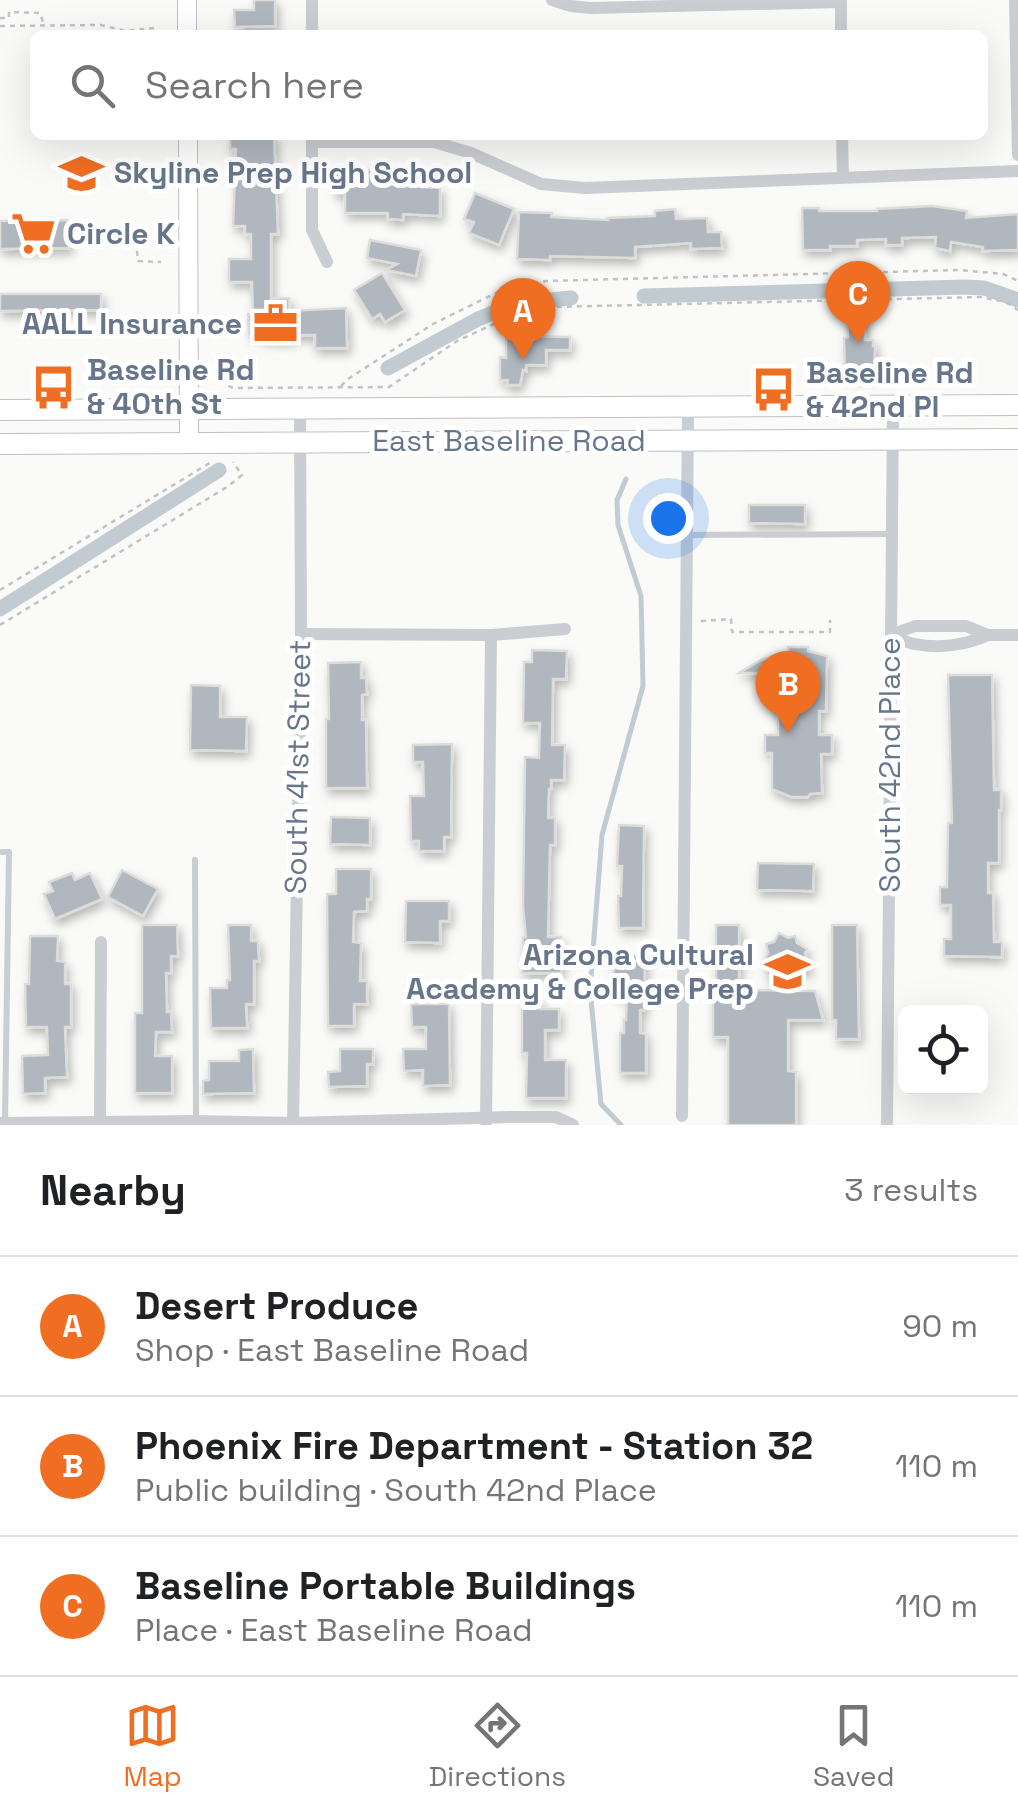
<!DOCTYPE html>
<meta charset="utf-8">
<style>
:root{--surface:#fff;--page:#f6f6f6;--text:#202124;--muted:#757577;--line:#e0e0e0;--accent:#f06e22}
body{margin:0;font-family:"Space Grotesk",sans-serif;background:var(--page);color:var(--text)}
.controls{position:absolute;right:30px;bottom:30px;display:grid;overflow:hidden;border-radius:15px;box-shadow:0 10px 40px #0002}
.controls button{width:90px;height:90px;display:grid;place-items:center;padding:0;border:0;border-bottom:2px solid var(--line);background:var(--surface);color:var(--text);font:50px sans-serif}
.you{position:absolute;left:668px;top:518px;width:35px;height:35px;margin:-25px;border:8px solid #fff;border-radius:50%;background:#1a73e8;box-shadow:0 0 0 15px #1a73e833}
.badge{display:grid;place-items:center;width:65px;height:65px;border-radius:50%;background:var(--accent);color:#fff;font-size:32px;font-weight:700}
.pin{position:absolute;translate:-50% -82px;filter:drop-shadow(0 2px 5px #0008)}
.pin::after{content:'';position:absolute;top:52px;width:35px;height:30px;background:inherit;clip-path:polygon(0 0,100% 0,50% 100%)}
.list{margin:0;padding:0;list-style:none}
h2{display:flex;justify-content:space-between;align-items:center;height:130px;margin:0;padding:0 40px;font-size:42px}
h2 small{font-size:32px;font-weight:400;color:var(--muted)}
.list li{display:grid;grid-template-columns:65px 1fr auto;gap:30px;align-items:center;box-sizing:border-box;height:140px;padding:0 40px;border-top:2px solid var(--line)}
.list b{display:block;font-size:38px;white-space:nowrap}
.list p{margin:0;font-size:32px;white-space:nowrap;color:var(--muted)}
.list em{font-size:32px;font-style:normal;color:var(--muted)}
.icon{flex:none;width:55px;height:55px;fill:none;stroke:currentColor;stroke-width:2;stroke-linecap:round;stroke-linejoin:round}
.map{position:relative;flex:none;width:1018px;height:1125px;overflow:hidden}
.search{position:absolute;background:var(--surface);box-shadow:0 10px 40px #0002;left:30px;right:30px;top:30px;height:110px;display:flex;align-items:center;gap:25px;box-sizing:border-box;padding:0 35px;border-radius:15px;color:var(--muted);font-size:38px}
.sheet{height:550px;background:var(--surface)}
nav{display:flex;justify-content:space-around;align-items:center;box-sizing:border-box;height:140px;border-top:2px solid var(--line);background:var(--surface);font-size:28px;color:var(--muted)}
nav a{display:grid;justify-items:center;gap:5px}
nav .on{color:var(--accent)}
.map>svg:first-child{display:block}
</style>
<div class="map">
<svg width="1018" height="1125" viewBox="0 0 1018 1125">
<defs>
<filter id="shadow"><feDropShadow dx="3" dy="5.5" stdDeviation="5" flood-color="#0004"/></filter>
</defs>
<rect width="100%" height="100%" fill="#fafaf8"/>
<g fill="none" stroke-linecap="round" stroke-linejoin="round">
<!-- stream -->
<polyline stroke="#c1cbd1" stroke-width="5" points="621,1125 601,1104 590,989 602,835 643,686 641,596 618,525 617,500 626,479"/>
<!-- canal -->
<g stroke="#c1cbd1" stroke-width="15">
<polyline points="644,296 965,287 984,288 1018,300"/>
<polyline points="388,368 478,319 517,303 571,298"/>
<polyline points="0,609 219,470"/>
</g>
</g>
<!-- building -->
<g fill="#b0b7bf" stroke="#dcdcda" stroke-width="2.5" filter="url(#shadow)">
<polygon points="254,0 275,0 275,26 235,27 234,10 254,10"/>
<polygon points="230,135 274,135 278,234 271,234 271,299 289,298 289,311 346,308 347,348 315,348 315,335 295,335 289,339 264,338 257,334 249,334 248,314 253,314 252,282 229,282 229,259 251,259 251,234 245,234 245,226 233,226 236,149 230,149"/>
<polygon points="383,170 405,171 404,186 440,188 440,216 403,214 403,220 388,219 388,213 345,213 345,193 334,193 334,171"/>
<polygon points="475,193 514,209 499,245 469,233 474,222 464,219"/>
<polygon points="932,206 967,211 966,218 1018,214 1018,250 983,251 983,247 951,242 950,251 935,248 936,237 902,238 902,245 886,245 886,239 857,240 857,246 830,246 830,250 803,250 802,208 819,208 819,211 877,211 877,209"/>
<polygon points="675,209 676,219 707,218 708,232 721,232 722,248 691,249 691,243 635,247 635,258 550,256 550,260 517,259 519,212 552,213 551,217 608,220 607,218 655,216 655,211"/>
<polygon points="68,220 69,248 0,249 0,221"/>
<polygon points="370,240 421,250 416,276 386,270 397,264 367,258"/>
<polygon points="382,273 405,310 385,322 380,314 372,319 354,290"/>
<polygon points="0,294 101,294 101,310 0,311"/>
<polygon points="847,314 864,314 865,340 873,340 873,346 875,346 874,375 845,376 844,338 848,337"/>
<polygon points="506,333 521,334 521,336 570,337 570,350 546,350 546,365 526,365 526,371 523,370 520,385 507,385 508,380 500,380 500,357 506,358"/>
<polygon points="749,505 805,505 805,524 749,523"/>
<polygon points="788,647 808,647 808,651 827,656 826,711 819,711 819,735 832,735 832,754 821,754 822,793 810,794 808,797 791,797 772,789 772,753 765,753 765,735 778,735 778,709 772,710 772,673 739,673 761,660 788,651"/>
<polygon points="532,650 567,651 566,679 553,679 552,745 565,745 564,780 551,780 551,789 549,789 548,818 555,818 555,845 550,845 548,937 561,937 561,973 522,973 523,937 526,937 523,907 525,757 539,758 540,723 523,723 524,662 532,662"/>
<polygon points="361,662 361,678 366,678 367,694 362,695 362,720 366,720 367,788 326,788 326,719 329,719 328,663"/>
<polygon points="948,675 992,675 994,790 1001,790 1001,810 999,810 999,863 988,863 988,893 993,893 994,942 1002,942 1002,957 944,956 944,939 951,939 951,905 940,905 940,887 947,887 948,823 952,823"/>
<polygon points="191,685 220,686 220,717 247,717 246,751 190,750"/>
<polygon points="452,744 451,837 444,837 444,851 419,851 419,841 411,841 410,796 424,796 423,762 413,762 413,745"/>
<polygon points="331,817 370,818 370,845 330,844"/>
<polygon points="619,825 644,826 643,928 619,928 618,896 621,896 622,866 617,866"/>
<polygon points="758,863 814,864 813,891 757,890"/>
<polygon points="336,869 371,869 371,899 367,899 367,911 354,912 353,942 361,943 360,981 367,981 367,1004 354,1004 354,1026 328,1026 327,894 336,894"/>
<polygon points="122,870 158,889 143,916 108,897"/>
<polygon points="72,873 75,880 90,873 102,899 55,919 44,894 53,891 49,882"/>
<polygon points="406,901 449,901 449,921 440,921 440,943 405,942"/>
<polygon points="142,925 177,925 178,956 171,956 171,973 166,973 167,1012 171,1012 172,1032 156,1032 155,1056 172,1056 172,1093 135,1093 135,1013 142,1013"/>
<polygon points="228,925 251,925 251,941 258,941 259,961 254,961 254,1004 246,1004 247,1028 211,1028 210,988 227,988 227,980 230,980"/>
<polygon points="716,925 739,925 739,989 736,990 739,990 739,1006 747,990 815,991 823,1020 788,1020 788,1071 796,1072 796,1125 728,1125 728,1037 713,1037 713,990 716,990"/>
<polygon points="832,925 857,925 859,1039 836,1039 836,1020 832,1020"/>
<polygon points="779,933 788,938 795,936 797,943 807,949 805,953 809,969 769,980 764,961 768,953 766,944 774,942"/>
<polygon points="30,936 58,936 57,961 65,962 65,984 71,984 71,1027 65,1027 67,1077 45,1078 45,1093 23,1094 22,1056 48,1055 47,1027 26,1027 25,984 29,984"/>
<polygon points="614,955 645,955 644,1010 640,1010 640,1033 646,1034 646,1073 620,1073 620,1033 624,1033 624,1020 626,1020 627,994 613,994"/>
<polygon points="522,999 540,999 540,1009 559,1009 559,1030 545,1030 545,1060 566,1060 566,1098 526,1098 527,1053 522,1053"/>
<polygon points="411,1004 449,1004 450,1085 423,1086 423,1070 404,1071 403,1049 426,1049 426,1027 412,1027"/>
<polygon points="253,1049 254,1093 203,1094 203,1081 209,1080 209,1061 239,1061 239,1050"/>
<polygon points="340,1049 373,1049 373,1064 367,1064 367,1086 329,1087 328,1072 340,1071"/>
</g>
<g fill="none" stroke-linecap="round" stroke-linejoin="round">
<defs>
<g id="secondary">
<polyline points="187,35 187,0"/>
<polyline points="188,135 189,442"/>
</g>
<g id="primary">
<polyline points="0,410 1018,405"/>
<polyline points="0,444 1018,439"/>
</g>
</defs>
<!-- secondary casing -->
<use href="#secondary" stroke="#bcc0c6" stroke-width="20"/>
<!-- primary casing -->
<use href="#primary" stroke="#bdc0c5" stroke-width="22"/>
<!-- path -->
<g stroke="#c1c3c6" stroke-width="2.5" stroke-dasharray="5 5" stroke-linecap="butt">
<polyline points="0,18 9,18 9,12 40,13 44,25"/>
<polyline points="0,26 101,25 126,31 154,28"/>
<polyline points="136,241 138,261 161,262"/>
<polyline points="219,382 233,388 389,387 457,341 520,312 553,307 980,297 1006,302 1018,310"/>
<polyline points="341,386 348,379 433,324 502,290 546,281 959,270 1003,274 1018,281"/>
<polyline points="0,590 213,461"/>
<polyline points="701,621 731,619 732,632 830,632 830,620"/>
<polyline points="0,625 227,487 242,475 233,462"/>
</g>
<!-- lane -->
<g stroke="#cacdd1" stroke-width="6">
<polyline points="688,535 890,534"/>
<polyline points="0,852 9,852 5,1121"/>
<polyline points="195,860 196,1120"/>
</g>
<!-- street -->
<g stroke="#cacdd1" stroke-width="12">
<polyline points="312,0 312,35"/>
<polyline points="552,0 571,6 590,8 841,2"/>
<polyline points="841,0 841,35"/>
<polyline points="1015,0 1018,155"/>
<polyline points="842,135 843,177"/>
<polyline points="312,137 312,230 327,262"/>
<polyline points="312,142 434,142 471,153 541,184 585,188 1018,171"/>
<polyline points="301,634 491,635 565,629"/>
<polyline points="891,635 915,626 966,626 988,635 1018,635"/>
<path d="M 891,635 C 898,638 907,643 915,644 C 939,649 966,645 988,635"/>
<polyline points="682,1116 688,407"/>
<polyline points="100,1122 101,942"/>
<polyline points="486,1122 491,635"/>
<polyline points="0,1123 196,1121 293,1123 512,1117 556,1117 573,1125"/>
<polyline points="293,1125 301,634 300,409"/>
<polyline points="887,1125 893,406"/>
</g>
<!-- secondary -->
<use href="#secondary" stroke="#fff" stroke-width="18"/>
<!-- primary -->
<use href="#primary" stroke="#fff" stroke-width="20"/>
</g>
<!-- icons -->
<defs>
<symbol id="school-bare" viewBox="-9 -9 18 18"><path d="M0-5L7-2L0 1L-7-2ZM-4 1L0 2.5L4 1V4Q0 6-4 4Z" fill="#f06e22" stroke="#fff" stroke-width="2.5" paint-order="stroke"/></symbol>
<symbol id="supermarket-bare" viewBox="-9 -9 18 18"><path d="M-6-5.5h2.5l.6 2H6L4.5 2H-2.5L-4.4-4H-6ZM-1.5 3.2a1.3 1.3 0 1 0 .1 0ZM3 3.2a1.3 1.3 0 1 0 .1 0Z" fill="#f06e22" stroke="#fff" stroke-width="2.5" paint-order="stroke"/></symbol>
<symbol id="office-bare" viewBox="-9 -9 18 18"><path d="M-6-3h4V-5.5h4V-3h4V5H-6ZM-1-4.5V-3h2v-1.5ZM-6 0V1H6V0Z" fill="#f06e22" stroke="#fff" stroke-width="2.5" paint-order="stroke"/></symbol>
<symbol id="bus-bare" viewBox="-9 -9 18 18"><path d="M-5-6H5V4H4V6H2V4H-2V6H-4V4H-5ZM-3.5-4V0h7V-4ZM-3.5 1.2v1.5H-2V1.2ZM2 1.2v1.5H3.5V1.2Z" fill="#f06e22" stroke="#fff" stroke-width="2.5" paint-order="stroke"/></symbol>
</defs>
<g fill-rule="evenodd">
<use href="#school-bare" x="50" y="142" width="63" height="63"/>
<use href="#supermarket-bare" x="2" y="202" width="63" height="63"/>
<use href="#office-bare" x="244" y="292" width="63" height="63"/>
<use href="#bus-bare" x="22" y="356" width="63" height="63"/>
<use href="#bus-bare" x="742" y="358" width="63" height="63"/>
<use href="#school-bare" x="756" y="940" width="63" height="63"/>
</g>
<g text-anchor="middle" stroke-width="10" stroke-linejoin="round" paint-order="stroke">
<!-- poi labels -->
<g font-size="30" font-weight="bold" fill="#67768b" stroke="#fff" text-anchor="start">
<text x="114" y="183">Skyline Prep High School</text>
<text x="67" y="244">Circle K</text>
<text x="242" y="334" text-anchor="end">AALL Insurance</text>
<text x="87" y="380">Baseline Rd<tspan x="87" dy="34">&amp; 40th St</tspan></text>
<text x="806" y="383">Baseline Rd<tspan x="806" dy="34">&amp; 42nd Pl</tspan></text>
<text x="754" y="965" text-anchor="end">Arizona Cultural<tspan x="754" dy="34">Academy &amp; College Prep</tspan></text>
</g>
<!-- street labels -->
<g font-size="30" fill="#67768b" stroke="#fff">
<text x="509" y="451">East Baseline Road</text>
<text transform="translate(890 765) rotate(-90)" y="10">South 42nd Place</text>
<text transform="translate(298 767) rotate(-89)" y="10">South 41st Street</text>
</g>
</g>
</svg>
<div class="controls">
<button><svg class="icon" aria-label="locate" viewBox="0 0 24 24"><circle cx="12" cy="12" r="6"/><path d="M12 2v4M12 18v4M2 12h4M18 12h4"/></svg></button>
</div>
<div class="you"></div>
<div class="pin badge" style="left:523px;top:360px">A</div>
<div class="pin badge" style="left:788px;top:733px">B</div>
<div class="pin badge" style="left:858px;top:343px">C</div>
<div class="search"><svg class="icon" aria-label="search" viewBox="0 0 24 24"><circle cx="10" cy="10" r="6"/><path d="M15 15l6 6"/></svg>Search here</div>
</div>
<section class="sheet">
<h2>Nearby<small>3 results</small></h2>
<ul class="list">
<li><span class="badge">A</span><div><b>Desert Produce</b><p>Shop · East Baseline Road</p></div><em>90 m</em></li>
<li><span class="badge">B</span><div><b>Phoenix Fire Department - Station 32</b><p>Public building · South 42nd Place</p></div><em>110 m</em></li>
<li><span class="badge">C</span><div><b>Baseline Portable Buildings</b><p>Place · East Baseline Road</p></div><em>110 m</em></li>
</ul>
</section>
<nav>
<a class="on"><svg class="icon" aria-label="map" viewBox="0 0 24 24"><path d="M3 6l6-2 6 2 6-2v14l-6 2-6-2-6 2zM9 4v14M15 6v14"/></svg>Map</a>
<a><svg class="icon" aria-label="directions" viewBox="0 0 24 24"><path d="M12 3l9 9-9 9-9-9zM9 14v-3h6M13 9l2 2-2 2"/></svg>Directions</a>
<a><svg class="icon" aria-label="saved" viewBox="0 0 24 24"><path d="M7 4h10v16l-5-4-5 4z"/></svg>Saved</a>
</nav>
